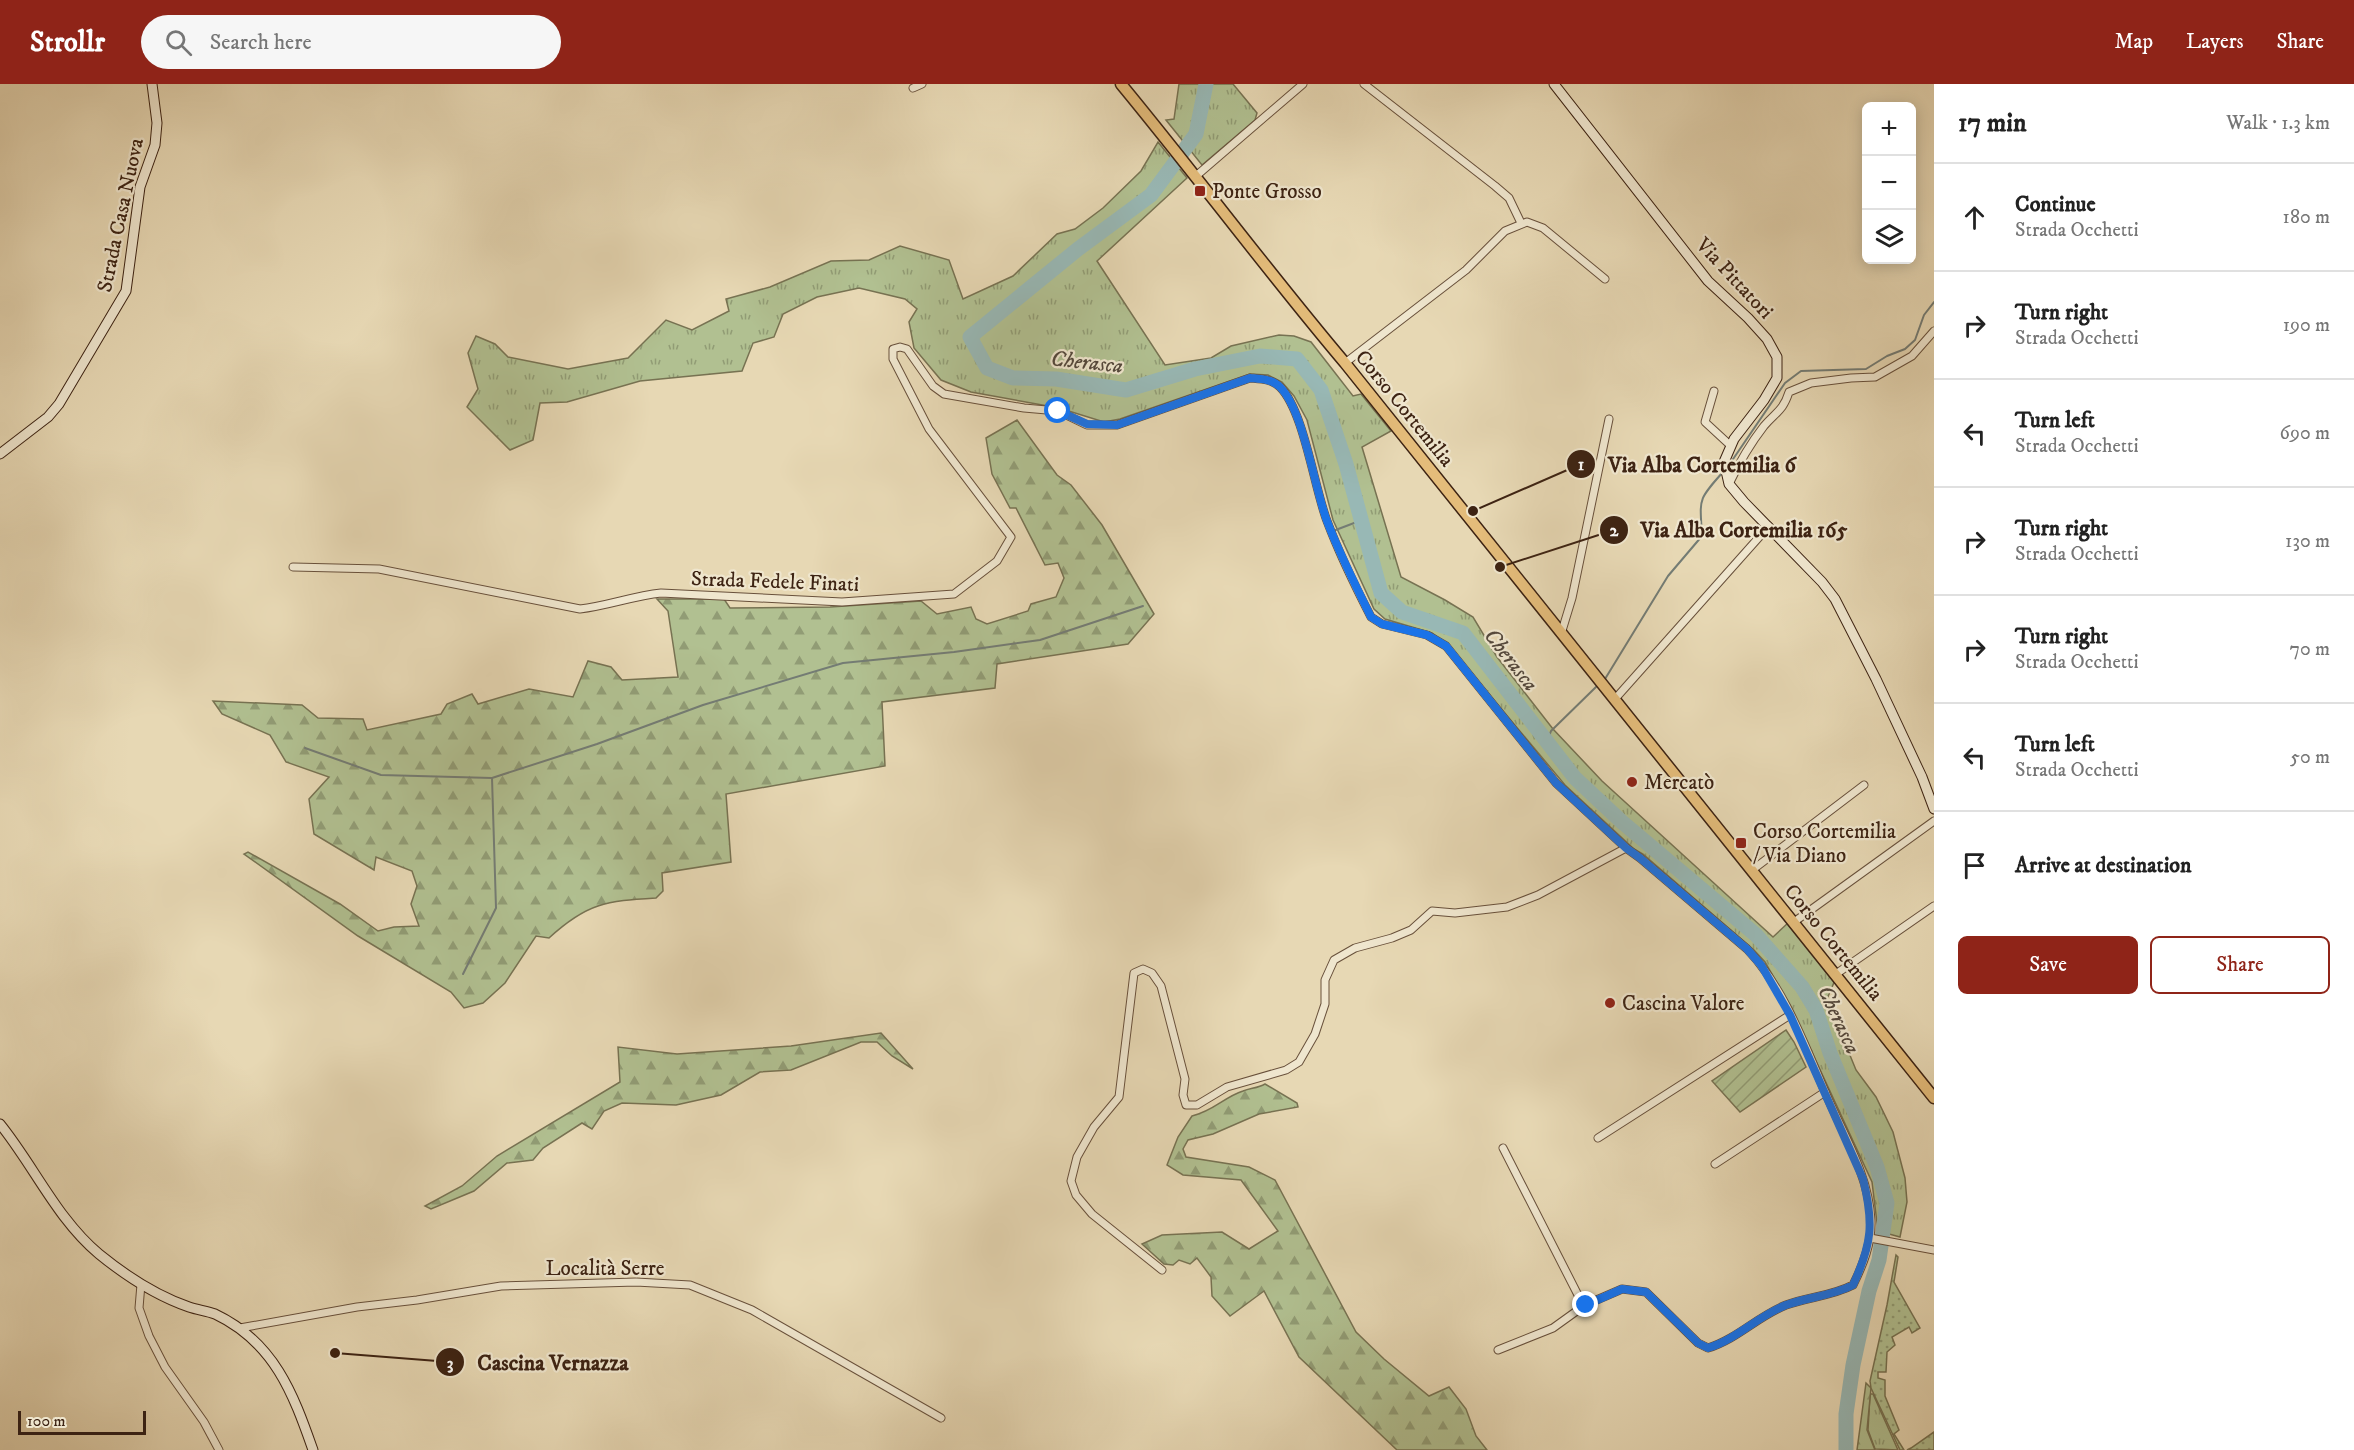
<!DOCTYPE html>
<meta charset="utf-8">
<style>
:root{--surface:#fff;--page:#f6f6f6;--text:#222;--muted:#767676;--line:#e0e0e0;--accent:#8f2418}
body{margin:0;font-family:"IM FELL DW Pica",serif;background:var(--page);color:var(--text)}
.controls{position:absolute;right:18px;top:18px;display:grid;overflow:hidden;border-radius:9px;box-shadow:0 3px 15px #0003}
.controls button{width:54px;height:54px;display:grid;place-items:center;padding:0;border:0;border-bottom:2px solid var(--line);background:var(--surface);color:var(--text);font:30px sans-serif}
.scale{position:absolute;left:18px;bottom:15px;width:128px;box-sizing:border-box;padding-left:6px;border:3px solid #3d2313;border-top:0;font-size:16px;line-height:21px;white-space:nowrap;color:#3d2313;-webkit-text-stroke:4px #efe6ce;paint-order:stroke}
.stop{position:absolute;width:18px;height:18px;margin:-14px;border:4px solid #1a73e8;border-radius:50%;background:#fff}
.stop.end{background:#1a73e8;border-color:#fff;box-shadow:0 2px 6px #0008}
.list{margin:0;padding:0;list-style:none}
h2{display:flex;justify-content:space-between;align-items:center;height:78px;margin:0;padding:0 24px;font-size:26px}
h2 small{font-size:20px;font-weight:400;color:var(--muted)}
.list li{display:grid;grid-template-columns:39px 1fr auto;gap:18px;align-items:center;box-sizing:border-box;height:108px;padding:0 24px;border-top:2px solid var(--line)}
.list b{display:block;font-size:22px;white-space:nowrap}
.list p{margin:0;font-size:20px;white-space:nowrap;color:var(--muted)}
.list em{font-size:20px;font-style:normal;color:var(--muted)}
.actions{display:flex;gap:12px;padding:18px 24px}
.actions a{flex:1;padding:14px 0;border:2px solid var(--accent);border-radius:9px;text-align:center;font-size:21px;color:var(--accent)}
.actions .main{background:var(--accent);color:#fff}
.icon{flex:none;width:33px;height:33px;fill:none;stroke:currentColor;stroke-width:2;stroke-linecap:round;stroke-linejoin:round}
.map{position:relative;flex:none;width:1934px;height:1366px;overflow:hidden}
header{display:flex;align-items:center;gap:36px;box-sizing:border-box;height:84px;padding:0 30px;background:var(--accent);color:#fff}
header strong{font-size:28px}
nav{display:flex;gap:33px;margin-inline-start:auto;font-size:21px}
.search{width:420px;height:54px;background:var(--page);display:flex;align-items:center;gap:15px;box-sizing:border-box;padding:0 21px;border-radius:33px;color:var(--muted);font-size:22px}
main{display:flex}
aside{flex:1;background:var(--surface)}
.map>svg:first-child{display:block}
</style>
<header>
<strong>Strollr</strong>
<div class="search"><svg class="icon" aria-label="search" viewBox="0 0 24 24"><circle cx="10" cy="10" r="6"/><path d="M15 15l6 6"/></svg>Search here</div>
<nav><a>Map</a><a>Layers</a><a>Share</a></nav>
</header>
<main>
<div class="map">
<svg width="1934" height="1366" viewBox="0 0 1934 1366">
<defs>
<pattern id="grass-tufts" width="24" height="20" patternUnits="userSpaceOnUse" patternTransform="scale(1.5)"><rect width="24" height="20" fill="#b1c091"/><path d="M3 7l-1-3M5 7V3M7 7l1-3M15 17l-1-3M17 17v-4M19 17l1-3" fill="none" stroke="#919c75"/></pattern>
<pattern id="forest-firs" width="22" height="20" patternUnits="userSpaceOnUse" patternTransform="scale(1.5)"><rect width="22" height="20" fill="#b1c091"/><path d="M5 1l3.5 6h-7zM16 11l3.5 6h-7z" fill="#919c75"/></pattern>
<pattern id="park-dots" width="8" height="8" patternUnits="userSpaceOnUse" patternTransform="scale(1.5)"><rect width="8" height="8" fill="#b1c091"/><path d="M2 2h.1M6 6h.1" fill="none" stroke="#919c75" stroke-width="1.8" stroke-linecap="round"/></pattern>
<pattern id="garden-furrows" width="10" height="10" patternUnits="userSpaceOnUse" patternTransform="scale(1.5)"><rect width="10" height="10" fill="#b1c091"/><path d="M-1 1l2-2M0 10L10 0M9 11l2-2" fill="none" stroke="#919c75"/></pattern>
</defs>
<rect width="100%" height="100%" fill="#e7d8b4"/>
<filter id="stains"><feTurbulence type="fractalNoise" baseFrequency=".00333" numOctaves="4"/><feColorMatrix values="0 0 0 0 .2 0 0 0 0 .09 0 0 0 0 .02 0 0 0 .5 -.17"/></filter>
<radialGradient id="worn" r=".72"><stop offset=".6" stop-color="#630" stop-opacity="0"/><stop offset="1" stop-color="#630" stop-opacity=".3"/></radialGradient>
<!-- grass -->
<g fill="url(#grass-tufts)" stroke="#777252" stroke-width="1.5">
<polygon points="1179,0 1233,0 1257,29 1255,36 1202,81 1166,36 1174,35"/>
<polygon points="1158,58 1187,94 1097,177 1165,281 1211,274 1231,262 1279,251 1294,252 1311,258 1353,312 1361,310 1391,347 1362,363 1401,493 1445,516 1473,533 1497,573 1553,645 1602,697 1773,853 1789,838 1835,896 1827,915 1856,986 1876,1013 1893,1048 1905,1094 1907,1118 1900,1153 1878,1147 1872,1098 1791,923 1765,878 1754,866 1643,770 1634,765 1565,701 1448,561 1432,549 1385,535 1374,525 1333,436 1307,336 1294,312 1282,298 1268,291 1250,290 1120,335 1104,338 1059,324 971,308 941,296 914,264 909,238 917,225 905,215 859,204 817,213 783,230 774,253 753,259 742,287 640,297 567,318 540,319 533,356 510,366 467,323 478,305 468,269 476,252 495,260 508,273 568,285 628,274 666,236 692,246 729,227 726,215 770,203 831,177 869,176 900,162 949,176 963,215 1013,192 1057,150 1075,145 1103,124 1141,87"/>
<polygon points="1870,1310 1873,1310 1898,1366 1875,1365 1868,1346"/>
</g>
<!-- forest -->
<g fill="url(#forest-firs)" stroke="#777252" stroke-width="1.5">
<path d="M 1017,336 L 1057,391 L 1071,401 L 1102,441 L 1154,530 L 1128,560 L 997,580 L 995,604 L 882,618 L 885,682 L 726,710 L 731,778 L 662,789 L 663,807 L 656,814 C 606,817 587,819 549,854 L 536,852 L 505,899 L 483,919 L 464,924 L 451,908 L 358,852 L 244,770 L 248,768 L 340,820 L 378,847 L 394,843 L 419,842 L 411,820 L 417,802 L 412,787 L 376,773 L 374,786 L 314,750 L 309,715 L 329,693 L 286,678 L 270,651 L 222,630 L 213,617 L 302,621 L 318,634 L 363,635 L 367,646 L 441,630 L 447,620 L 472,610 L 478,620 L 529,605 L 573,613 L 588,577 L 611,583 L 622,596 L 678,593 L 668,527 L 657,515 L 724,515 L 730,524 L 830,523 L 921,517 L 937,530 L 971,523 L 976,535 L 987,540 L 1028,527 L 1031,520 L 1056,513 L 1064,494 L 1058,479 L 1045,481 L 1016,424 L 1010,424 L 992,390 L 986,354 Z"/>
<polygon points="881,949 913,985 892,972 877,958 861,958 791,986 760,988 721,1011 676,1021 622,1019 604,1027 592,1045 582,1039 543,1064 533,1076 507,1079 474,1107 431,1125 425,1122 462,1102 497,1072 620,998 618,963 677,970 791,962"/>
<path d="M 1265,1000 L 1297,1019 L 1298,1023 L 1259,1030 L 1213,1050 L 1188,1056 L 1183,1065 L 1186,1073 L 1249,1083 L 1275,1096 L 1356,1248 L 1384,1275 L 1429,1312 L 1449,1303 L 1466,1325 L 1476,1352 L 1487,1366 L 1397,1366 L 1299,1273 L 1264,1207 L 1230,1232 L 1212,1212 L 1211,1193 L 1197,1174 L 1190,1180 L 1179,1176 L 1173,1181 L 1164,1180 L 1142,1160 L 1162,1151 L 1222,1148 L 1249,1165 L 1278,1147 L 1241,1096 L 1183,1091 L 1167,1081 L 1178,1053 L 1192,1032 C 1214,1027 1224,1013 1243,1007 C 1251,1004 1258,1004 1265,1000 Z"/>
<polygon points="1866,1299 1871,1304 1867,1346 1875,1366 1857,1366"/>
</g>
<!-- park -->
<g fill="url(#park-dots)" stroke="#777252" stroke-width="1.5">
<polygon points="1896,1171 1898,1173 1894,1198 1920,1244 1912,1249 1909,1243 1892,1253 1895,1261 1887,1268 1886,1288 1878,1288 1878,1294 1885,1296 1885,1312 1899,1346 1894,1350 1904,1366 1900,1366 1871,1304 1870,1297 1887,1221"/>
<polygon points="1934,1348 1934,1366 1907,1366 1911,1364"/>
</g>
<!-- garden -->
<polygon fill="url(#garden-furrows)" stroke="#777252" stroke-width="1.5" points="1786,946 1794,958 1806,983 1740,1028 1712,997"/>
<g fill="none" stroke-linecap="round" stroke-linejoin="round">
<!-- stream -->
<g stroke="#747c74" stroke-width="2">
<polyline points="1729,381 1785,299 1801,287 1866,285 1887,272 1905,265 1915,256 1924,231 1934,218"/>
<polyline points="1333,447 1362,436"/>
<path d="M 1605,595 L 1668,492 L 1702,452 C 1700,414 1697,417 1723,388"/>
<polyline points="1547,658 1551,647 1598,601"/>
<polyline points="305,664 381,691 492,694 597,660 703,621 843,579 954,568 1040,556 1143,522"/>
<polyline points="463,890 496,824 492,694"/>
</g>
<!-- river -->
<polyline stroke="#98b8b5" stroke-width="15" points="1206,0 1196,50 1151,111 1078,165 970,253 987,284 1013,294 1056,295 1126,306 1195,285 1260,272 1297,275 1321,306 1346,380 1381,509 1402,528 1463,549 1575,694 1622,738 1756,851 1802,903 1816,926 1830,969 1877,1083 1887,1119 1879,1176 1869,1207 1853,1281 1846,1330 1846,1366"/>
<defs>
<g id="street">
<polyline points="1364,0 1495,102 1509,114 1521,139"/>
<polyline points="913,4 922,0"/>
<polyline points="1196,92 1303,0"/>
<polyline points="1345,279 1466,186 1505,147 1527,138 1543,144 1605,195"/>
<polyline points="1714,307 1705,338 1731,362"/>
<path d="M 1729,400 C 1739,379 1750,360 1764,342 C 1776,328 1783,327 1789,308 L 1811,299 L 1851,294 L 1875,293 L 1912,272 L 1934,247"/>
<path d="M 293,483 L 379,485 L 580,525 C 607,522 633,512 661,509 L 842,518 L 954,510 L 997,477 L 1011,453 L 929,345 L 893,275 L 893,265 L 900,263 L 907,265 L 933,302 L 944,310 L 1024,324 L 1058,327 L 1087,341 L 1117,341 L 1250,294 C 1261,295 1272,295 1280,303 C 1304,327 1314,403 1327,437 C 1339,469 1355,502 1371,533 L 1382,540 L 1427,551 L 1446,562 L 1556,699 L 1626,764 L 1640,774 L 1747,865 C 1786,906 1806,965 1829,1017 C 1846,1055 1869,1094 1871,1136 C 1872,1159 1863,1181 1853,1201 C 1832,1212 1808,1213 1786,1221 C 1758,1232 1737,1255 1708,1264 L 1698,1259 L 1646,1208 L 1622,1205 L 1585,1221 L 1553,1244 L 1498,1266"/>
<polyline points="1561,550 1572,514 1609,335"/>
<polyline points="1615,615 1769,442"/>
<polyline points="1751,787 1864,701"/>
<polyline points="1794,838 1934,737"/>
<polyline points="1836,890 1934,822"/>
<polyline points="1598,1054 1790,931"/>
<polyline points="1503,1064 1579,1213 1585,1221"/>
<polyline points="1715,1080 1825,1008"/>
<polyline points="1870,1154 1934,1166"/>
<polyline points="1162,1186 1092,1130 1076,1111 1071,1097 1077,1073 1094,1043 1119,1013 1134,889 1143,885 1152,889 1161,902 1185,995 1183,1011 1186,1021 1197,1021 1227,1003 1286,986 1299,978 1315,950 1325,920 1325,896 1334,876 1355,864 1392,854 1411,846 1432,827 1455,829 1507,823 1538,811 1626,764"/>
<polyline points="141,1200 139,1224 149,1252 165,1283 204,1338 219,1366"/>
<polyline points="240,1244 357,1223 417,1216 501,1202 636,1198 690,1201 752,1226 941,1334"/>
</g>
<g id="secondary">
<polyline points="1554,0 1708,197 1748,234 1767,255 1777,273 1777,294 1764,316 1734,355 1724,378 1729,400 1744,418 1822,498 1835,515 1876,595 1922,693 1934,725"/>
<polyline points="0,370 48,333 59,320 126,207 140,103 155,61 157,39 152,0"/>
<path d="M 0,1040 C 34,1082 57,1135 99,1170 C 126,1192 157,1212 189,1223 C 198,1226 207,1227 215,1230 C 274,1258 293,1309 313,1366"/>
</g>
<path id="primary" d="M 1121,0 C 1197,92 1268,188 1345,279 L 1934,1014"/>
</defs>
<!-- street casing -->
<use href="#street" stroke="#68503b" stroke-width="9"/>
<!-- secondary casing -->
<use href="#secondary" stroke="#3d2313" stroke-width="11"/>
<!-- primary casing -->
<use href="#primary" stroke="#3d2313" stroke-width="13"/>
<!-- street -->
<use href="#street" stroke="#efe6ce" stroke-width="7"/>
<!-- secondary -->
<use href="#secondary" stroke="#efe6ce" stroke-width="9"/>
<!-- primary -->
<use href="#primary" stroke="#e4bc7a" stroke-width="10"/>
</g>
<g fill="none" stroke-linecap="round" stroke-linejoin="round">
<!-- route -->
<path stroke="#1a73e8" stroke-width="8" d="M 1058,327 L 1087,340 L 1117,341 L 1250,294 C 1261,295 1272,295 1280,303 C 1304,327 1314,403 1327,437 C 1339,469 1356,502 1371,533 L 1382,540 L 1427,551 L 1446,562 L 1556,699 L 1626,764 L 1640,774 L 1747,865 L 1761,881 L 1790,931 L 1863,1095 C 1874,1139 1872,1160 1853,1201 C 1832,1212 1808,1213 1786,1221 C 1758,1232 1737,1255 1708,1264 L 1698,1259 L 1646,1208 L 1622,1205 L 1586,1221"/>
</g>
<!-- markers -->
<g fill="#8f2418" stroke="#efe6ce" stroke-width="2">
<rect x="1194" y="101" width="12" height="12" rx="3"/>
<circle cx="1632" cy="698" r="6"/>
<rect x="1735" y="753" width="12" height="12" rx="3"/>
<circle cx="1610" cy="919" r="6"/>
</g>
<g text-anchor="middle" stroke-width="4.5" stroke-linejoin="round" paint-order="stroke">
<!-- poi labels -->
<g font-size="21" fill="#3d2313" stroke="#efe6ce" text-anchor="start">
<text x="1212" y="114">Ponte Grosso</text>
<text x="1644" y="705">Mercatò</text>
<text x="1753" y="754">Corso Cortemilia<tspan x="1753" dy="24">/ Via Diano</tspan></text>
<text x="1622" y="926">Cascina Valore</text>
</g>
<!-- street labels -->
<g font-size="21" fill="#3d2313" stroke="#efe6ce">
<text transform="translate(120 131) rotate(-78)" y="7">Strada Casa Nuova</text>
<text transform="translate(1735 194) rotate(47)" y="7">Via Pittatori</text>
<text transform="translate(1405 324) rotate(51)" y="7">Corso Cortemilia</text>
<text transform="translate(775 497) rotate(2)" y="7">Strada Fedele Finati</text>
<text transform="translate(1834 858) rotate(51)" y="7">Corso Cortemilia</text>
<text x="605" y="1191">Località Serre</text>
</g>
<!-- water labels -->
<g font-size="22" font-style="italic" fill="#54483c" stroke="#efe6ce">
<text transform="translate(1087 277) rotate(6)" y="8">Cherasca</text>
<text transform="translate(1512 575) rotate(52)" y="8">Cherasca</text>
<text transform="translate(1840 935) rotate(65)" y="8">Cherasca</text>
</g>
</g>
<!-- callouts -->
<path fill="none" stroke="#3d2313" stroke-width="2" d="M1473 427L1581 380M1500 483L1614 446M335 1269L450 1278"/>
<g fill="#3d2313" stroke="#efe6ce" stroke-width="2">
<circle cx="1473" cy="427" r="6"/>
<circle cx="1500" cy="483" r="6"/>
<circle cx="335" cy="1269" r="6"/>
<circle cx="1581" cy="380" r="15"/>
<circle cx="1614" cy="446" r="15"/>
<circle cx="450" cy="1278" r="15"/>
</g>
<g font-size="18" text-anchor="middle" font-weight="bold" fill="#fff">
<text x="1581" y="386">1</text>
<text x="1614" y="452">2</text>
<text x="450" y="1285">3</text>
</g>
<g font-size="22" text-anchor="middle" font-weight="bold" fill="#3d2313" stroke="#efe6ce" stroke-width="4.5" stroke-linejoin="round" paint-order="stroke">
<text x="1702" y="388">Via Alba Cortemilia 6</text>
<text x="1744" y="453">Via Alba Cortemilia 165</text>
<text x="553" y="1286">Cascina Vernazza</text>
</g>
<rect width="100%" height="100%" filter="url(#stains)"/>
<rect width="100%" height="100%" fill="url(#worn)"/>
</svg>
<div class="controls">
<button>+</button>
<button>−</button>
<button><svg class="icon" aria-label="layers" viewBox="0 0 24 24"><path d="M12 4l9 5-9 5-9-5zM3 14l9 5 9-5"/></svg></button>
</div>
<div class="scale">100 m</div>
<div class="stop" style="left:1058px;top:327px"></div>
<div class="stop end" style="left:1586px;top:1221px"></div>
</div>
<aside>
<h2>17 min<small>Walk · 1.3 km</small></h2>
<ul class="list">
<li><svg class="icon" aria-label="ahead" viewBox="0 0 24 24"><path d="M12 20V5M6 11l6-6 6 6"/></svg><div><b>Continue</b><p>Strada Occhetti</p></div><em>180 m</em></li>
<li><svg class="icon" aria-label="right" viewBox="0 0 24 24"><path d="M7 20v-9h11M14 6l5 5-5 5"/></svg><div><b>Turn right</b><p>Strada Occhetti</p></div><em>190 m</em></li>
<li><svg class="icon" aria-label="left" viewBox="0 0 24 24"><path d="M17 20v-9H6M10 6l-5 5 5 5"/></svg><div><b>Turn left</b><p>Strada Occhetti</p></div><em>690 m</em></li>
<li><svg class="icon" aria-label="right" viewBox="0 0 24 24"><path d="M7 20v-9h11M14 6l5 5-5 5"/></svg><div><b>Turn right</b><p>Strada Occhetti</p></div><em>130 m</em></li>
<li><svg class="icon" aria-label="right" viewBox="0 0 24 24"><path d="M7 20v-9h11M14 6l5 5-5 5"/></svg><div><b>Turn right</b><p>Strada Occhetti</p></div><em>70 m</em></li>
<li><svg class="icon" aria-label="left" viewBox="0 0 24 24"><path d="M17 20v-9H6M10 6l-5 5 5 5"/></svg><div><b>Turn left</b><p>Strada Occhetti</p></div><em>50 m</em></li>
<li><svg class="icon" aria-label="arrive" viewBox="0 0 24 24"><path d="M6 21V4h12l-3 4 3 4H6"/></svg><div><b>Arrive at destination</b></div></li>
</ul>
<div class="actions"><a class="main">Save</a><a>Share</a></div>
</aside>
</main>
